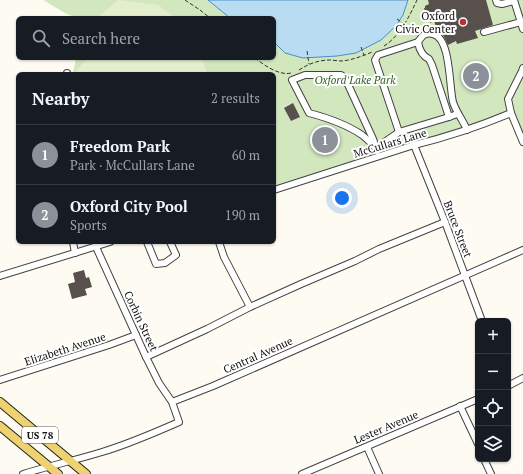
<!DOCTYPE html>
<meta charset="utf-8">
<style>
:root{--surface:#171b24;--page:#242831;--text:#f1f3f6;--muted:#9ea1a6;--line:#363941;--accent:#8c9099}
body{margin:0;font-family:"PT Serif",serif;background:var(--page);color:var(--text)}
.controls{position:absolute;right:12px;bottom:12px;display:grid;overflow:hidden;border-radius:6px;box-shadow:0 1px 3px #0004}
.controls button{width:36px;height:36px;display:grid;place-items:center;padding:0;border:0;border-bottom:1px solid var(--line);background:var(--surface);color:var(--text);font:20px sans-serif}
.you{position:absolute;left:342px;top:198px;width:14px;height:14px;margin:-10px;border:3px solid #fff;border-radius:50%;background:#1a73e8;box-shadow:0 0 0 6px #1a73e833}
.badge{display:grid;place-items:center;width:26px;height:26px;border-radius:50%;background:var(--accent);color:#fff;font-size:13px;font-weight:700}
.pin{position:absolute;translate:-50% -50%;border:2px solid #fff;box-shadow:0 1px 4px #0006}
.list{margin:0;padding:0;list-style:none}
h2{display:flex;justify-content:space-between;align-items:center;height:52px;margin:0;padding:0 16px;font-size:17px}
h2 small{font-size:13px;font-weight:400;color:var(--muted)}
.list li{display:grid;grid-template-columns:26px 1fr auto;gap:12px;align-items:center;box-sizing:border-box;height:60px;padding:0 16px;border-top:1px solid var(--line)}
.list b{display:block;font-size:15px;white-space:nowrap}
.list p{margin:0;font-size:13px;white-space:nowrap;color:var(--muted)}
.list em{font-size:13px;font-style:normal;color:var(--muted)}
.icon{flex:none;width:22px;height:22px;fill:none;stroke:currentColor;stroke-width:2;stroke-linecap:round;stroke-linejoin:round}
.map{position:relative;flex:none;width:523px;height:474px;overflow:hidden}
.search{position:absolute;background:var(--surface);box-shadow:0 1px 3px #0004;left:16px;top:16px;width:260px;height:44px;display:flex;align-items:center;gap:10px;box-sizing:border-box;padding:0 14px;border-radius:6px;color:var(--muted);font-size:15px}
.panel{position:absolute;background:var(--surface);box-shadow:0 1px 3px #0004;left:16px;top:72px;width:260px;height:172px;border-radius:6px}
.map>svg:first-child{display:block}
</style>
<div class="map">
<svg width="523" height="474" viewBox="0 0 523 474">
<rect width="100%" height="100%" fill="#fefcf2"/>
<!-- green -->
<polygon fill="#d2e7be" points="43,0 523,0 523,142 512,114 274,190 274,74 73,74 76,58 274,58 274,18 77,18 65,13"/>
<!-- pitch -->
<g fill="#e3eecf">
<polygon points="118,0 158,5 176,18 97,18"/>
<polygon points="87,58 202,58 207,74 75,74 77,70"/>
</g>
<!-- water -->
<g fill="#badcf2" stroke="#4790c3">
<polygon points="208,0 408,0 403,15 396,26 381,40 356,53 337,56 303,58 285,53 274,42 274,18 230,18"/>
<polygon points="478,64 484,84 473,87 467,67"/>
</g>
<!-- building -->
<g fill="#57504c">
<polygon points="428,0 486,0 493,25 475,31 478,38 457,44 456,41 448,45 443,35 438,32 434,21 430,23 430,21 428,21 424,8 425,8 425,6 429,4"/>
<polygon points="293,103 300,117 291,121 284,108"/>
<polygon points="84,270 86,278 89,277 92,287 85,289 87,295 72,299 68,284 75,282 73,273"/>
</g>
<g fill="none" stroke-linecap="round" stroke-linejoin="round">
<defs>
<g id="minor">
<polyline points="496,0 497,3 502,4 514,1"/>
<polyline points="514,0 523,29"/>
<polyline points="484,32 521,22"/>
<polyline points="523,68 522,71 508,99 511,113 523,142"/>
<polyline points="67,74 67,73"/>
<path d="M 305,75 L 341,75 L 345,78 L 373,139 L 376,148 C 372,144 367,139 362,135 C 346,124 328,118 309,113 L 292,80 Z"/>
<path d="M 457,114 L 449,117 L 432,65 L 429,59 C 422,56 419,48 418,42 C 422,36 425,32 433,34 C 451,38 449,87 453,102 C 456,112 463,120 467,130"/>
<polyline points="399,132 375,60 378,55 418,42"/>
<polyline points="414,145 445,222 482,321"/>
<polyline points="377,151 376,148 399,132 449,117"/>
<path d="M 274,190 L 414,145 C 447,137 480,126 511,113"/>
<polyline points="73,242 75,253"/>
<polyline points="147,242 156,264 165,263 176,255 170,242"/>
<polyline points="219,242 224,257 250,307"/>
<polyline points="0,276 110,242"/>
<polyline points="146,357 207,329 250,307 301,284 355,261 379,249 445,222"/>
<polyline points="0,380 109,345 136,335"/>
<polyline points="508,386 523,378"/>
<polyline points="172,402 213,386 523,250"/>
<polyline points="460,406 478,444"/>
<polyline points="367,447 379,474"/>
<polyline points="484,459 491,474"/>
<path d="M 23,474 C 49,466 76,460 102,452 C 129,444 154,433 179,422 L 172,402 L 159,383 L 146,357 L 96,247"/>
<polyline points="302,474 478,399"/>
</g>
<g id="major">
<polyline points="0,402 86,474"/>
<polyline points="0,426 58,474"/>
</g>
</defs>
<!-- minor casing -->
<use href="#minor" stroke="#424242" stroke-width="8"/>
<!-- major casing -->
<use href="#major" stroke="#202020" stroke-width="10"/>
<!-- path -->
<g stroke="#313131" stroke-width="1" stroke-dasharray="4 2" stroke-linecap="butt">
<polyline points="185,0 200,10 210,18"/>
<polyline points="397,19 404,24"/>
<path d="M 384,46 C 400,36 409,17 417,0"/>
<polyline points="361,47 364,55"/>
<polyline points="307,51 309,64"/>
<path d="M 255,58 C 264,65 279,76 291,73"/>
<path d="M 299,70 C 308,64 319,60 329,60 C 333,60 338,61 342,61 C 352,60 363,56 372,52"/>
</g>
<!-- minor -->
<use href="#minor" stroke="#fff" stroke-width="6"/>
<!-- major -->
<use href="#major" stroke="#eed272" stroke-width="8"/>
</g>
<!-- markers -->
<circle fill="#b53135" stroke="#fff" stroke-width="1.5" cx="463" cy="22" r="4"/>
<g text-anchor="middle" stroke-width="4" stroke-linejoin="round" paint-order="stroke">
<!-- shield labels -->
<rect fill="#fff" stroke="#575757" stroke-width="1" x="22" y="427" width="36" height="16" rx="3"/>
<g font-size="10" font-weight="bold" fill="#0f0f0f">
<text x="40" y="439">US 78</text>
</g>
<!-- poi labels -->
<g font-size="11" fill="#0f0f0f" stroke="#fff" text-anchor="end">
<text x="455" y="20">Oxford<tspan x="455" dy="13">Civic Center</tspan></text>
</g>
<!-- park labels -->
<g font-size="11" font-style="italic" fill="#306224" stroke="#fff">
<text x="355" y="84">Oxford Lake Park</text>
</g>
<!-- street labels -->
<g font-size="11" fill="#0f0f0f" stroke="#fff">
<text transform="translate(390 143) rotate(-17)" y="4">McCullars Lane</text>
<text transform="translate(458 229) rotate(69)" y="4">Bruce Street</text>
<text transform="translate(141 321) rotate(65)" y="4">Corbin Street</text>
<text transform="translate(65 349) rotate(-18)" y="4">Elizabeth Avenue</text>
<text transform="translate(258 355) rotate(-24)" y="4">Central Avenue</text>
<text transform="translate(386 427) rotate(-23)" y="4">Lester Avenue</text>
</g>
</g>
</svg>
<div class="controls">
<button>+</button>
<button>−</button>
<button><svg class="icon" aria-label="locate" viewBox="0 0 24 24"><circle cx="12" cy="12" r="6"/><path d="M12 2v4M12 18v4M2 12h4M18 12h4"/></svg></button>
<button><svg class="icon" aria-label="layers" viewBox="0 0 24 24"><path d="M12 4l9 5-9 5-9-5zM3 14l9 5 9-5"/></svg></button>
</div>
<div class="you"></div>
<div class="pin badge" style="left:325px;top:140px">1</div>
<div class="pin badge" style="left:476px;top:76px">2</div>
<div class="search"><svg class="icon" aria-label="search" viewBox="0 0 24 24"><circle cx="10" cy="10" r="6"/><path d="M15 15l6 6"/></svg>Search here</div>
<section class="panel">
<h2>Nearby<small>2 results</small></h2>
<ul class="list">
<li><span class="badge">1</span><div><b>Freedom Park</b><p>Park · McCullars Lane</p></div><em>60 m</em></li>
<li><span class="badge">2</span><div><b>Oxford City Pool</b><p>Sports</p></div><em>190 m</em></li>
</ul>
</section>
</div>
